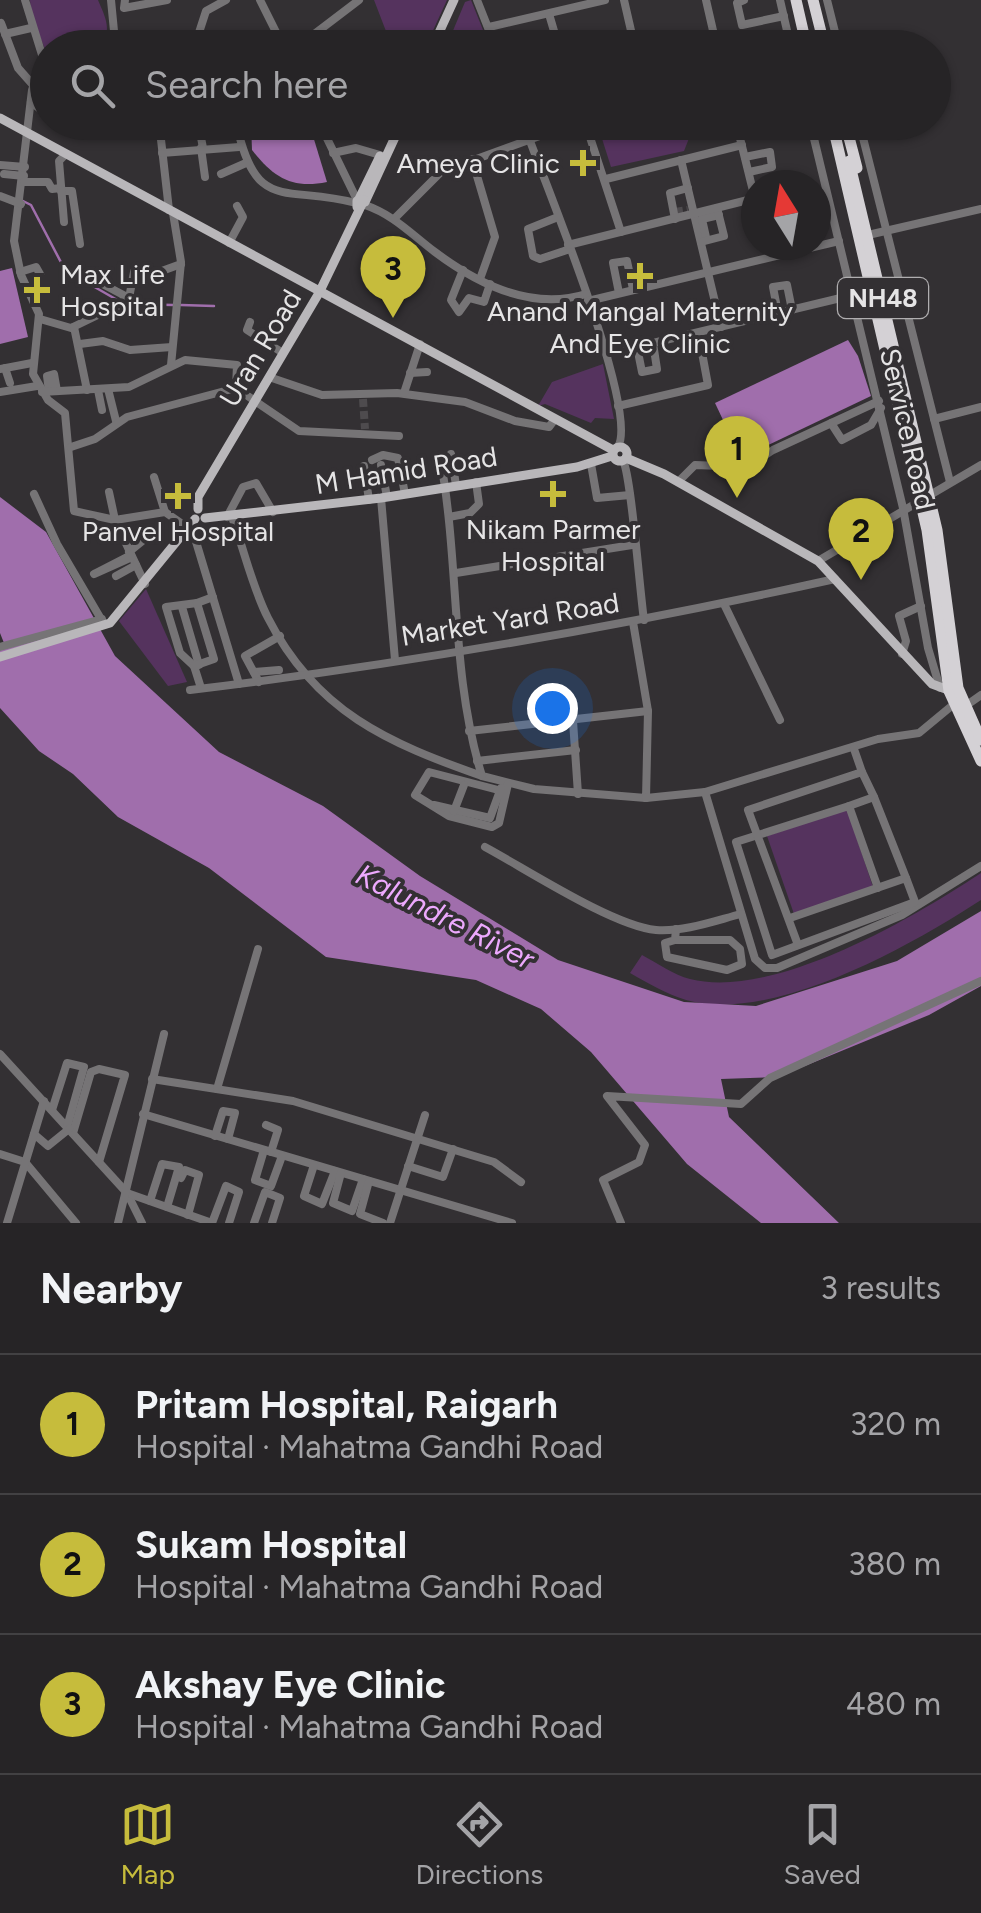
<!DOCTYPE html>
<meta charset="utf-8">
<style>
:root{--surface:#262426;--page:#323032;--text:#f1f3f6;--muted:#a4a4a7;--line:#424143;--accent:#c6bc3c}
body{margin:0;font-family:Figtree,sans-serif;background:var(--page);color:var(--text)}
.compass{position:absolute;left:741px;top:170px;width:90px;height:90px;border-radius:50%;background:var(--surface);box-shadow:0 2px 8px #0004;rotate:349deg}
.you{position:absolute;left:552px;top:708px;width:35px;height:35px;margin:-25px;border:8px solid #fff;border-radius:50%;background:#1a73e8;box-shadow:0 0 0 15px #1a73e833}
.badge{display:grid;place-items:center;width:65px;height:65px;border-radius:50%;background:var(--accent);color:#111;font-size:32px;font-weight:700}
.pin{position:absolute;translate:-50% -82px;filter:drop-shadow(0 2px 5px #0008)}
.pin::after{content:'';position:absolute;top:52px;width:35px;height:30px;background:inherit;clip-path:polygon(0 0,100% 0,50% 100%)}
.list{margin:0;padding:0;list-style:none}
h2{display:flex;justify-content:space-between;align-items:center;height:130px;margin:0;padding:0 40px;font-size:42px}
h2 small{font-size:32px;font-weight:400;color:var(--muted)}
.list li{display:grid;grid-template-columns:65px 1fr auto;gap:30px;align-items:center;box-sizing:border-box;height:140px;padding:0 40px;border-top:2px solid var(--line)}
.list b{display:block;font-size:38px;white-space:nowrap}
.list p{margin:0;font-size:32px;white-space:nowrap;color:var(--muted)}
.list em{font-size:32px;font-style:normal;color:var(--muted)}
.icon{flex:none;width:55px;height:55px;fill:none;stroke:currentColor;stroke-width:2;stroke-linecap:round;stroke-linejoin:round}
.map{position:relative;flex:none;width:981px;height:1223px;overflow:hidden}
.search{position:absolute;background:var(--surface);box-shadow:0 2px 8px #0004;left:30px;right:30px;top:30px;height:110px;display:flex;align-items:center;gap:25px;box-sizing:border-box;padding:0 35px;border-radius:55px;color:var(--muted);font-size:38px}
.sheet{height:550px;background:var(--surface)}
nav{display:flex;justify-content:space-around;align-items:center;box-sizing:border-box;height:140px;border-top:2px solid var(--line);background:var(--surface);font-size:28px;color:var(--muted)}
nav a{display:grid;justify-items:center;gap:5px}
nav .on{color:var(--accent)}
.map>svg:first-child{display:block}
</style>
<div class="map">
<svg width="981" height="1223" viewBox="0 0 981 1223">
<rect width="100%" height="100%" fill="#333033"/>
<!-- green -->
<g fill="#55335e">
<path d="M 30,0 L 98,0 C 106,19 112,29 101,47 L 48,48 L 47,54 L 31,15 Z"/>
<polygon points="374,0 447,0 430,37 415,30 399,45 389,39"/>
<polygon points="471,0 483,30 474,31 471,42 452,33 465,2"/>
<polygon points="597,123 597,122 695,123 684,151 611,167"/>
<polygon points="603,364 614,419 595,418 591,423 545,404 538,406 552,382"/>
<polygon points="146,589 187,682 168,686 119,621"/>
<polygon points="847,809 873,887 794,914 767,836"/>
<path d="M 981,873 L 981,900 C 910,946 773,1024 686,1000 C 667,994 647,983 630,973 L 642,955 C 657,963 674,975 690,979 C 774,1000 913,918 981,873 Z"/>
</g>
<!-- water -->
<g fill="#a06eac">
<path d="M 251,123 L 309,123 L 327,182 C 292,189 274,178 252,150 Z"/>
<polygon points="12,268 28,337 0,344 0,271"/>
<polygon points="848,340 858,356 871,396 741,458 715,403"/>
<polygon points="0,497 46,532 115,656 219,752 323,806 420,876 558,960 684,1002 756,1006 897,961 981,911 981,986 929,1015 778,1077 721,1079 729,1117 839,1223 761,1223 687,1164 591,1052 541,1009 476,980 326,957 209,868 118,817 73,774 39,751 0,708 0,649 4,643 0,633"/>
</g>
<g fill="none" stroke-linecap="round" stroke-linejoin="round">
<!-- stream -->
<g stroke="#a06eac" stroke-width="2.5">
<polyline points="21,200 31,205 65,270 119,301"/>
<polyline points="126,304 173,305"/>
<polyline points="181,305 214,306"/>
</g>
<!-- minor-tunnel -->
<g stroke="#4e4b4e" stroke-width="8" stroke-dasharray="8 4" stroke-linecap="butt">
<polyline points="675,212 688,210"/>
<polyline points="363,399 365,429"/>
</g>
<!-- minor -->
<g stroke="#767476" stroke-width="8">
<polyline points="25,0 43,58 32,90 14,241 21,275 39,314 33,374 48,400 65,413 74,511 115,520 145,584"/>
<polyline points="125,0 124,8 167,0"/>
<polyline points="260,0 284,48"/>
<polyline points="477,0 496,48"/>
<polyline points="624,0 635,48"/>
<polyline points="706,0 717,48"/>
<polyline points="744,0 737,3 742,25 784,16"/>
<polyline points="780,0 791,48"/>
<polyline points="827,0 839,48"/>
<polyline points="549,14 559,48"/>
<polyline points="1,23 18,68 33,85"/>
<polyline points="489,27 605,0"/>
<polyline points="5,34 31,28"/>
<polyline points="105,48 114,31 111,0"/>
<polyline points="194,48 206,11 226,0"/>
<polyline points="296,48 359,0"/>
<polyline points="670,48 715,37"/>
<polyline points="31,102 48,115"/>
<polyline points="159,122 169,210"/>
<polyline points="198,122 203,148"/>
<path d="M 236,122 C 256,215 284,184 356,203"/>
<polyline points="319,122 357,200"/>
<path d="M 523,122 C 541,174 640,409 618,447"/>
<polyline points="585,122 621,232"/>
<polyline points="736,122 755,199"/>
<polyline points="810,122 903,508 928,648 940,688"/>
<polyline points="859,122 950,482"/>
<polyline points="201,148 205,177"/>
<polyline points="162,153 239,147"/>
<polyline points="333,153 356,148 380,155"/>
<polyline points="745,157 770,152 772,167 749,172"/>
<polyline points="472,159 495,237 480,279"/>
<polyline points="681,160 721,327"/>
<polyline points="0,165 25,167"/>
<polyline points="4,174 24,176"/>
<polyline points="221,174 246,163"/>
<polyline points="606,179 742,145"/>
<polyline points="24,182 48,182 52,189 61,188"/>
<polyline points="61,191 72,191 80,244"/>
<polyline points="0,196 21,204"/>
<path d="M 365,205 C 394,215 411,234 435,252 C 479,285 532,311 586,294"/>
<polyline points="558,217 528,229 533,256 540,259 570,249"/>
<polyline points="395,218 441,172 578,122"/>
<polyline points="675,219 670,193 688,188"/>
<polyline points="64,222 59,161 66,154"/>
<polyline points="868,235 981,209"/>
<polyline points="706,237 702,219 719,215"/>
<polyline points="701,242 724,236 717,208"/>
<polyline points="229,243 243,217 237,206"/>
<polyline points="568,245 756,198"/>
<polyline points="463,270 451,300 459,312 469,298 484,302 490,284"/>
<polyline points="20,272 36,267 40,274"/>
<polyline points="80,272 129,298 134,272 159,272 181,264"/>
<polyline points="619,293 613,263 627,261 633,289"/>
<polyline points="588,301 839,241"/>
<polyline points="778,313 773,287 787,285 792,310"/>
<polyline points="40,319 71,328 102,313 121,311 124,297"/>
<polyline points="250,322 247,330 283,353"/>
<polyline points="74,327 87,390"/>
<polyline points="80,344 103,341 130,350 172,347"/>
<polyline points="637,347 642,372 657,369 653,343"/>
<polyline points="607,354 853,295"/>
<polyline points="171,365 181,262 173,213"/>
<polyline points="5,368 10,383"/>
<polyline points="0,369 32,363"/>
<polyline points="410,373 427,372"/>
<polyline points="269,377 322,395 397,393 465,402 515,421 549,427 555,419"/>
<polyline points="108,389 116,421"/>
<polyline points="98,390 102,410"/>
<polyline points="49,391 47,376 54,374 57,391"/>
<polyline points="0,392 37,386"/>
<polyline points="42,392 129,387 185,360 237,365 236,388"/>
<polyline points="404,393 420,344"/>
<polyline points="618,406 708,385 700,342"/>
<polyline points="934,419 981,407"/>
<polyline points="831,423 842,440 871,425 881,408"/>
<polyline points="71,447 95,439 127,417 236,388 299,431 399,436"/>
<polyline points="451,454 456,485"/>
<path d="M 440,457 C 460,563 450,673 482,776 L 534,789 L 646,798 L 648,711 L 633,622"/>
<polyline points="372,460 383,455 398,458 405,494"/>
<path d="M 623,461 C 631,473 640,594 644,620"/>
<polyline points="591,464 597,498 630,495"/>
<polyline points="381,465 387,497"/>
<polyline points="364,466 369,500"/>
<polyline points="154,477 165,512"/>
<polyline points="678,482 695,465 747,467 773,450 879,401"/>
<polyline points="109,492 115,520 165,512 188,528"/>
<polyline points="34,494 57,544 101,619"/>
<polyline points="381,498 395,660"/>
<polyline points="227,517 243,487 256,483 273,512"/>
<path d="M 232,517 C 244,549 252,587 268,618 C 316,712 388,743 482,776"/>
<polyline points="449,517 470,513 479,504 476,482"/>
<polyline points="187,530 194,535 239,684"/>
<polyline points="129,552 151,534"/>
<polyline points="131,555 94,574 132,557"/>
<polyline points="818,561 981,465"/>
<polyline points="456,573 632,545"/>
<polyline points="116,576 136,565"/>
<polyline points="724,604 780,720"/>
<polyline points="182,607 199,665"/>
<polyline points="0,647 102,619"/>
<polyline points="902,654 906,641 899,616 921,606"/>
<polyline points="194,666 180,653 166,607 197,603"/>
<polyline points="254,672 279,670"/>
<polyline points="259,682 245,656 280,636"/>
<polyline points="201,688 194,666 214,659 197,603 213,597"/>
<path d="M 190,690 C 407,664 622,626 835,579"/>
<polyline points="964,707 981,695"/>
<polyline points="573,721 578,794"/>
<polyline points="469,731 648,711"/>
<polyline points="477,761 576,750"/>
<polyline points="506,792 429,772 415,795 449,816 492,827 499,823 508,784"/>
<polyline points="705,792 755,959 765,968 777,968 902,915 981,866"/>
<polyline points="874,797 906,878"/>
<polyline points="646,798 705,792 878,739 919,733 954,704"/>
<polyline points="434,805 490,818 501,788"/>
<polyline points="849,806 874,797 862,772"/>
<polyline points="454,811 464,785"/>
<path d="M 485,847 C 526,869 613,926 656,930 C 684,932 714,921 741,914"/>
<polyline points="790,918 906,878 915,902 772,955 736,842 849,806 878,888"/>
<polyline points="675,940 730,940 740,949 742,964 727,970 667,957 665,943 675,940 676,929"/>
<polyline points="798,945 748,810 862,772 854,749"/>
<polyline points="0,1054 127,1193 142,1223"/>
<polyline points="152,1079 293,1101 494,1162 521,1182"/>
<polyline points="217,1089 258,949"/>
<polyline points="52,1110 67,1063 84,1067 67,1127"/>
<polyline points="143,1114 512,1223"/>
<polyline points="266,1125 278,1130 271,1152"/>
<polyline points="73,1133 91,1072 99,1069 125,1075 99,1162"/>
<polyline points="34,1134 48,1146 69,1129"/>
<polyline points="215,1136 223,1111 235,1113 228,1139"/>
<polyline points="264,1150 255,1180 271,1186 282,1156"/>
<polyline points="0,1154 25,1162 76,1223"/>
<polyline points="314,1165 304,1196 322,1204 335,1171"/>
<polyline points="408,1166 443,1177 453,1149"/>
<polyline points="341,1173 333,1203 352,1211 363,1179"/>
<polyline points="181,1178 185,1170 199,1175 188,1215"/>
<polyline points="369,1181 360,1214 383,1223"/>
<polyline points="127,1193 212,1223"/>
<polyline points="150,1201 162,1164 179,1167 167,1207"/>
<polyline points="7,1223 44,1101"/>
<polyline points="118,1223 164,1034"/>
<polyline points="212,1223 226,1186 239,1192 229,1223"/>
<polyline points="254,1223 265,1192 280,1198 272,1223"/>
<polyline points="390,1223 425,1115"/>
<polyline points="621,1223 603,1180 639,1162 645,1145 607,1096 741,1104 770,1078 981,981"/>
</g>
<!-- major -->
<g stroke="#b9b7ba" stroke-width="9">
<polyline points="432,48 454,0"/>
<polyline points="0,118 613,450"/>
<polyline points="359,199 380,156"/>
<polyline points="365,202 402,122"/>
<circle cx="620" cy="454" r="7"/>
<polyline points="626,458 664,474 818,561 932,684 951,691"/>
<polyline points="198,509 198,497 319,293 364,200 357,201 357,207"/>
<polyline points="205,518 381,498 577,467 612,456"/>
<polyline points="0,657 110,623 195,519"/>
</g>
<!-- highway -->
<g stroke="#d4d1d5" stroke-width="11">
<polyline points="796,0 807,48"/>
<polyline points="813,0 825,48"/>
<polyline points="832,122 927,530 949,691 981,761"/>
<polyline points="845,122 857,168"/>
<polyline points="849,161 937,530 958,688 981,740"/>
</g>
</g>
<!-- markers -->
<g fill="#c6bc3c" stroke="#333033" stroke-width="4">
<path d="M578 148h10v10h10v10h-10v10h-10v-10h-10v-10h10z"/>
<path d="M635 261h10v10h10v10h-10v10h-10v-10h-10v-10h10z"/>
<path d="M32 275h10v10h10v10h-10v10h-10v-10h-10v-10h10z"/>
<path d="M548 479h10v10h10v10h-10v10h-10v-10h-10v-10h10z"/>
<path d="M173 481h10v10h10v10h-10v10h-10v-10h-10v-10h10z"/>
</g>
<g text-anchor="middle" stroke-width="8" stroke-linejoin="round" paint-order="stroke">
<!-- shield labels -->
<rect fill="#333033" stroke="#b0aeb0" stroke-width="2.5" x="838" y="278" width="90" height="40" rx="8"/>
<g font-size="25" font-weight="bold" fill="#e5e4e5">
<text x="883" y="307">NH48</text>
</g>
<!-- poi labels -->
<g font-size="28" fill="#e5e4e5" stroke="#333033">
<text x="560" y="173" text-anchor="end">Ameya Clinic</text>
<text x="60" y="284" text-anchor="start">Max Life<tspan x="60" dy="32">Hospital</tspan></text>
<text x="640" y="321">Anand Mangal Maternity<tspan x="640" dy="32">And Eye Clinic</tspan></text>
<text x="553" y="539">Nikam Parmer<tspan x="553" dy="32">Hospital</tspan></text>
<text x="178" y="541">Panvel Hospital</text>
</g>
<!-- street labels -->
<g font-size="28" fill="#e5e4e5" stroke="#333033">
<text transform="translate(260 348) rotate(-59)" y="10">Uran Road</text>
<text transform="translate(908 429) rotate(77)" y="10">Service Road</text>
<text transform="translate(406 470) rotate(-9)" y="10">M Hamid Road</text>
<text transform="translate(510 619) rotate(-9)" y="10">Market Yard Road</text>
</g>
<!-- water labels -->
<g font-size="30" font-style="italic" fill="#eda9fe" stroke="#333033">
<text transform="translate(445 917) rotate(27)" y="10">Kalundre River</text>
</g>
</g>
</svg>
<svg class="compass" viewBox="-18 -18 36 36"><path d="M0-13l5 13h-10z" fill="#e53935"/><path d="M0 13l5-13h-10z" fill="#a4a4a7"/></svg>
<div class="you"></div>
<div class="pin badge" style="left:737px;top:498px">1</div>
<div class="pin badge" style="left:861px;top:580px">2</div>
<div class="pin badge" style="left:393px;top:318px">3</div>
<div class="search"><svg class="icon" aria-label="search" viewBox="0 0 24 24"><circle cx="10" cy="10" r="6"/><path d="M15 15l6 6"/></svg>Search here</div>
</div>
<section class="sheet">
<h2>Nearby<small>3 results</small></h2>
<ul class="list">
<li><span class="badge">1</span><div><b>Pritam Hospital, Raigarh</b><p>Hospital · Mahatma Gandhi Road</p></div><em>320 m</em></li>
<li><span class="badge">2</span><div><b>Sukam Hospital</b><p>Hospital · Mahatma Gandhi Road</p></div><em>380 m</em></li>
<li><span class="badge">3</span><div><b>Akshay Eye Clinic</b><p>Hospital · Mahatma Gandhi Road</p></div><em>480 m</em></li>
</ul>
</section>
<nav>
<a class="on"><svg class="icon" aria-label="map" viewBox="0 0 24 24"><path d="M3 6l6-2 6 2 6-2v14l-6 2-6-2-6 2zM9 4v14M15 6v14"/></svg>Map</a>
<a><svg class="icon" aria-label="directions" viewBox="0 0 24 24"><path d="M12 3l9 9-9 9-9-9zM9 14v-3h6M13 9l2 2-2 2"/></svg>Directions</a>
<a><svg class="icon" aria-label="saved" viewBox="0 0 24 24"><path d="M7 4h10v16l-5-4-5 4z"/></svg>Saved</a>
</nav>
